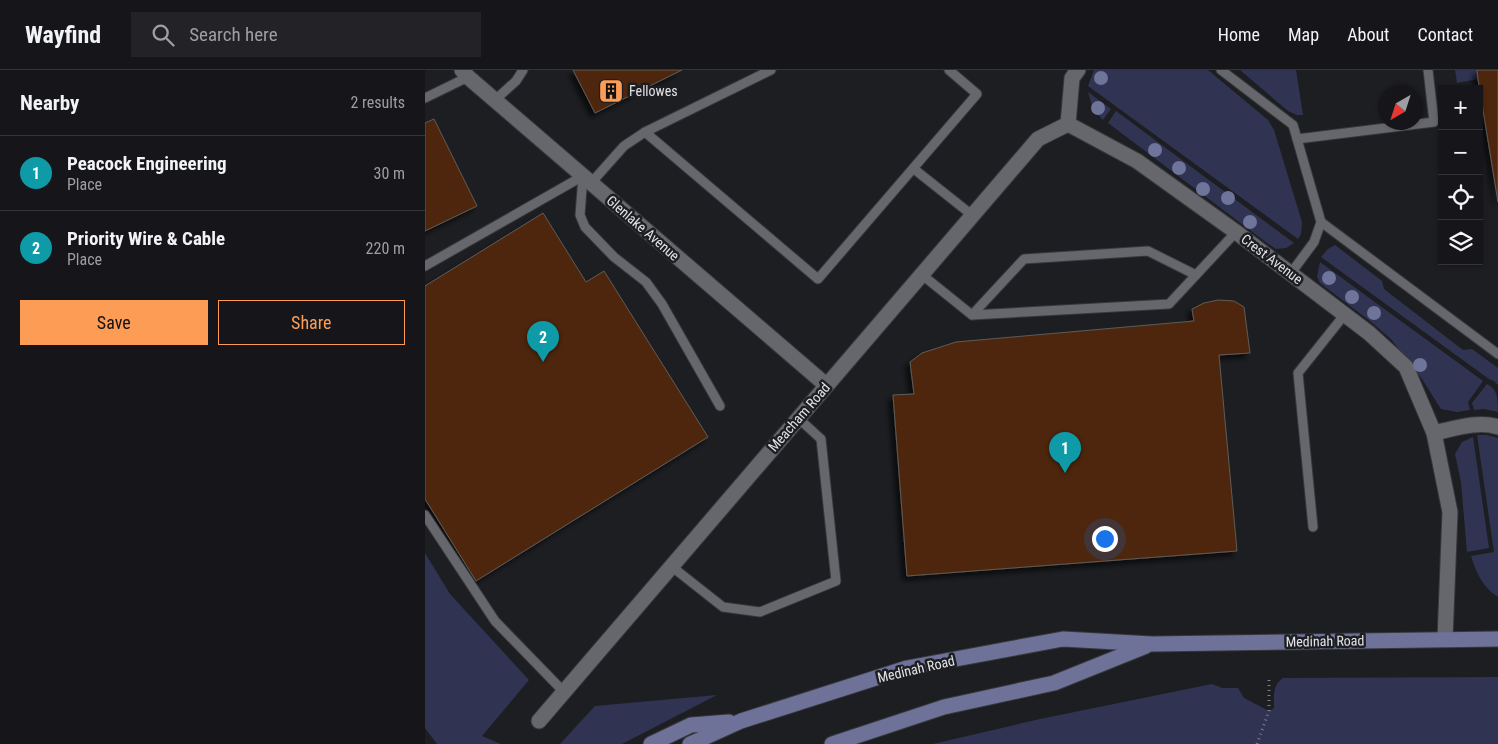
<!DOCTYPE html>
<meta charset="utf-8">
<style>
:root{--surface:#16161a;--page:#232327;--text:#f1f3f6;--muted:#9e9fa2;--line:#353539;--accent:#fd9d55}
body{margin:0;font-family:"Roboto Condensed",sans-serif;background:var(--page);color:var(--text)}
.controls{position:absolute;right:15px;top:15px;display:grid;overflow:hidden;border-radius:0px;box-shadow:0 1px 4px #0004}
.controls button{width:45px;height:45px;display:grid;place-items:center;padding:0;border:0;border-bottom:1px solid var(--line);background:var(--surface);color:var(--text);font:25px sans-serif}
.compass{position:absolute;left:953px;top:15px;width:45px;height:45px;border-radius:50%;background:var(--surface);box-shadow:0 1px 4px #0004;rotate:219deg}
.you{position:absolute;left:679px;top:468px;width:18px;height:18px;margin:-12px;border:4px solid #fff;border-radius:50%;background:#1a73e8;box-shadow:0 0 0 8px #1a73e833}
.badge{display:grid;place-items:center;width:32px;height:32px;border-radius:50%;background:var(--accent);color:#fff;font-size:16px;font-weight:700}
.pin{position:absolute;translate:-50% -41px;filter:drop-shadow(0 1px 2px #0008)}
.pin::after{content:'';position:absolute;top:26px;width:18px;height:15px;background:inherit;clip-path:polygon(0 0,100% 0,50% 100%)}
.list{margin:0;padding:0;list-style:none}
h2{display:flex;justify-content:space-between;align-items:center;height:65px;margin:0;padding:0 20px;font-size:21px}
h2 small{font-size:16px;font-weight:400;color:var(--muted)}
.list li{display:grid;grid-template-columns:32px 1fr auto;gap:15px;align-items:center;box-sizing:border-box;height:75px;padding:0 20px;border-top:1px solid var(--line)}
.list b{display:block;font-size:19px;white-space:nowrap}
.list p{margin:0;font-size:16px;white-space:nowrap;color:var(--muted)}
.list em{font-size:16px;font-style:normal;color:var(--muted)}
.actions{display:flex;gap:10px;padding:15px 20px}
.actions a{flex:1;padding:11px 0;border:1px solid var(--accent);border-radius:0px;text-align:center;font-size:18px;color:var(--accent)}
.actions .main{background:var(--accent);color:#111}
.icon{flex:none;width:28px;height:28px;fill:none;stroke:currentColor;stroke-width:2;stroke-linecap:round;stroke-linejoin:round}
.map{position:relative;flex:none;width:1073px;height:674px;overflow:hidden}
header{display:flex;align-items:center;gap:30px;box-sizing:border-box;height:70px;padding:0 25px;background:var(--surface);border-bottom:1px solid var(--line)}
header strong{font-size:24px}
nav{display:flex;gap:28px;margin-inline-start:auto;font-size:18px}
.search{width:350px;height:45px;background:var(--page);display:flex;align-items:center;gap:12px;box-sizing:border-box;padding:0 18px;border-radius:0px;color:var(--muted);font-size:19px}
main{display:flex}
aside{flex:1;background:var(--surface)}
.map>svg:first-child{display:block}
</style>
<header>
<strong>Wayfind</strong>
<div class="search"><svg class="icon" aria-label="search" viewBox="0 0 24 24"><circle cx="10" cy="10" r="6"/><path d="M15 15l6 6"/></svg>Search here</div>
<nav><a>Home</a><a>Map</a><a>About</a><a>Contact</a></nav>
</header>
<main>
<aside>
<h2>Nearby<small>2 results</small></h2>
<ul class="list">
<li><span class="badge" style="background:#0f9aa8">1</span><div><b>Peacock Engineering</b><p>Place</p></div><em>30 m</em></li>
<li><span class="badge" style="background:#0f9aa8">2</span><div><b>Priority Wire &amp; Cable</b><p>Place</p></div><em>220 m</em></li>
</ul>
<div class="actions"><a class="main">Save</a><a>Share</a></div>
</aside>
<div class="map">
<svg width="1073" height="674" viewBox="0 0 1073 674">
<defs>
<filter id="shadow"><feDropShadow dx="-4.5" dy="4.5" stdDeviation="2.5" flood-color="#0009"/></filter>
</defs>
<rect width="100%" height="100%" fill="#1d1e22"/>
<!-- green -->
<g fill="#303452">
<polygon points="669,0 783,0 843,50 849,60 877,152 876,164 873,169 663,16"/>
<polygon points="815,0 871,0 878,45 872,45 863,41"/>
<polygon points="1030,0 1052,0 1053,9 1032,13"/>
<polygon points="663,22 686,39 678,50 668,39"/>
<polygon points="691,41 869,173 861,178 851,179 842,173 683,53"/>
<polygon points="910,175 957,211 959,219 1038,280 1047,279 1073,298 1073,315 1069,311 1064,309 896,187 903,179"/>
<polygon points="895,192 1058,311 1043,332 1045,340 1032,342 1016,339 997,309 966,269 945,251 895,213 892,207"/>
<path d="M 1062,314 C 1073,319 1073,330 1073,342 L 1059,339 L 1049,340 L 1047,333 Z"/>
<path d="M 1052,365 L 1062,365 L 1073,368 L 1073,527 C 1058,518 1051,502 1046,486 L 1069,482 Z"/>
<polygon points="1048,367 1064,478 1042,482 1036,412 1030,384 1037,372"/>
<polygon points="0,483 25,524 104,610 57,666 76,674 12,674 0,658"/>
<path d="M 1073,607 L 1073,674 L 508,674 L 615,649 L 787,614 L 797,618 L 813,618 L 819,628 L 844,641 L 849,638 C 849,626 847,616 858,608 Z"/>
<polygon points="292,625 197,674 135,674 170,636"/>
</g>
<!-- building -->
<g fill="#4d280a" stroke="#605b58" filter="url(#shadow)">
<polygon points="148,0 257,0 170,43"/>
<polygon points="1052,0 1073,0 1073,132 1053,9"/>
<polygon points="9,49 52,136 0,161 0,53"/>
<polygon points="118,143 161,212 179,201 283,367 51,511 0,429 0,216"/>
<polygon points="793,230 809,231 819,237 825,283 794,285 812,481 482,506 468,325 489,324 485,292 497,283 531,272 769,251 767,239 779,233"/>
</g>
<g fill="none" stroke-linecap="round" stroke-linejoin="round">
<defs>
<g id="service">
<polyline points="796,0 868,55 896,152 1073,284"/>
<polyline points="0,28 43,7"/>
<polyline points="70,30 91,11 98,0"/>
<polyline points="220,62 346,0"/>
<polyline points="872,69 1009,52 1003,0"/>
<polyline points="489,99 547,145"/>
<polyline points="158,106 155,145 160,157 189,187 221,212 237,234 295,336"/>
<polyline points="166,113 199,76 220,62 393,209 552,24 524,0"/>
<polyline points="0,196 158,106"/>
<polyline points="866,203 889,172 896,152"/>
<polyline points="496,204 547,245 744,234 811,162"/>
<polyline points="547,245 599,189 723,181 771,205"/>
<polyline points="0,445 70,551 139,622"/>
<polyline points="888,457 873,303 920,244"/>
<polyline points="246,496 298,537 335,542 411,511 396,369 373,348"/>
</g>
<g id="minor">
<polyline points="37,0 43,7 401,315"/>
<polyline points="643,54 712,91 811,162 944,263 981,297 1009,363 1025,442 1020,569"/>
<polyline points="643,54 647,8 653,0"/>
<path d="M 1009,363 C 1028,359 1054,350 1073,357"/>
<polyline points="114,651 613,69 643,54"/>
</g>
<g id="secondary">
<polyline points="226,674 266,655 304,652"/>
<polyline points="265,674 316,651 482,598 638,569 727,574 1073,569"/>
<polyline points="407,674 519,637 629,613 721,576"/>
</g>
</defs>
<!-- service casing -->
<use href="#service" stroke="#37383b" stroke-width="11"/>
<!-- minor casing -->
<use href="#minor" stroke="#37383b" stroke-width="17"/>
<!-- secondary casing -->
<use href="#secondary" stroke="#37383b" stroke-width="17"/>
<!-- path -->
<polyline stroke="#7e7f83" stroke-width="3" stroke-dasharray="1 4" stroke-linecap="butt" points="832,674 844,641 844,607"/>
<!-- service -->
<use href="#service" stroke="#66676c" stroke-width="9"/>
<!-- minor -->
<use href="#minor" stroke="#66676c" stroke-width="15"/>
<!-- secondary -->
<use href="#secondary" stroke="#6e7198" stroke-width="15"/>
</g>
<!-- trees -->
<g fill="#6e749a">
<circle cx="676" cy="8" r="7"/>
<circle cx="673" cy="38" r="7"/>
<circle cx="730" cy="80" r="7"/>
<circle cx="754" cy="98" r="7"/>
<circle cx="778" cy="119" r="7"/>
<circle cx="803" cy="128" r="7"/>
<circle cx="825" cy="152" r="7"/>
<circle cx="904" cy="208" r="7"/>
<circle cx="927" cy="227" r="7"/>
<circle cx="949" cy="243" r="7"/>
<circle cx="995" cy="295" r="7"/>
</g>
<!-- icons -->
<defs>
<symbol id="building-square" viewBox="-11 -11 22 22"><rect x="-9" y="-9" width="18" height="18" rx="4" fill="#fd9d55" stroke="#1d1e22"/><path d="M-4-6H4V6H1V3H-1V6H-4ZM-2.5-4.3h1.7v1.8h-1.7ZM.8-4.3h1.7v1.8H.8ZM-2.5-1h1.7V.8h-1.7ZM.8-1h1.7V.8H.8Z" fill="#111"/></symbol>
</defs>
<g fill-rule="evenodd">
<use href="#building-square" x="172" y="7" width="28" height="28"/>
</g>
<g text-anchor="middle" stroke-width="5" stroke-linejoin="round" paint-order="stroke">
<!-- poi labels -->
<g font-size="14" fill="#e2e3e6" stroke="#1d1e22" text-anchor="start">
<text x="204" y="26">Fellowes</text>
</g>
<!-- street labels -->
<g font-size="14" fill="#e2e3e6" stroke="#1d1e22">
<text transform="translate(218 158) rotate(41)" y="5">Glenlake Avenue</text>
<text transform="translate(847 189) rotate(37)" y="5">Crest Avenue</text>
<text transform="translate(374 347) rotate(-49)" y="5">Meacham Road</text>
<text transform="translate(900 571) rotate(-1)" y="5">Medinah Road</text>
<text transform="translate(491 599) rotate(-13)" y="5">Medinah Road</text>
</g>
</g>
</svg>
<div class="controls">
<button>+</button>
<button>−</button>
<button><svg class="icon" aria-label="locate" viewBox="0 0 24 24"><circle cx="12" cy="12" r="6"/><path d="M12 2v4M12 18v4M2 12h4M18 12h4"/></svg></button>
<button><svg class="icon" aria-label="layers" viewBox="0 0 24 24"><path d="M12 4l9 5-9 5-9-5zM3 14l9 5 9-5"/></svg></button>
</div>
<svg class="compass" viewBox="-18 -18 36 36"><path d="M0-13l5 13h-10z" fill="#e53935"/><path d="M0 13l5-13h-10z" fill="#9e9fa2"/></svg>
<div class="you"></div>
<div class="pin badge" style="left:640px;top:403px;background:#0f9aa8">1</div>
<div class="pin badge" style="left:118px;top:292px;background:#0f9aa8">2</div>
</div>
</main>
